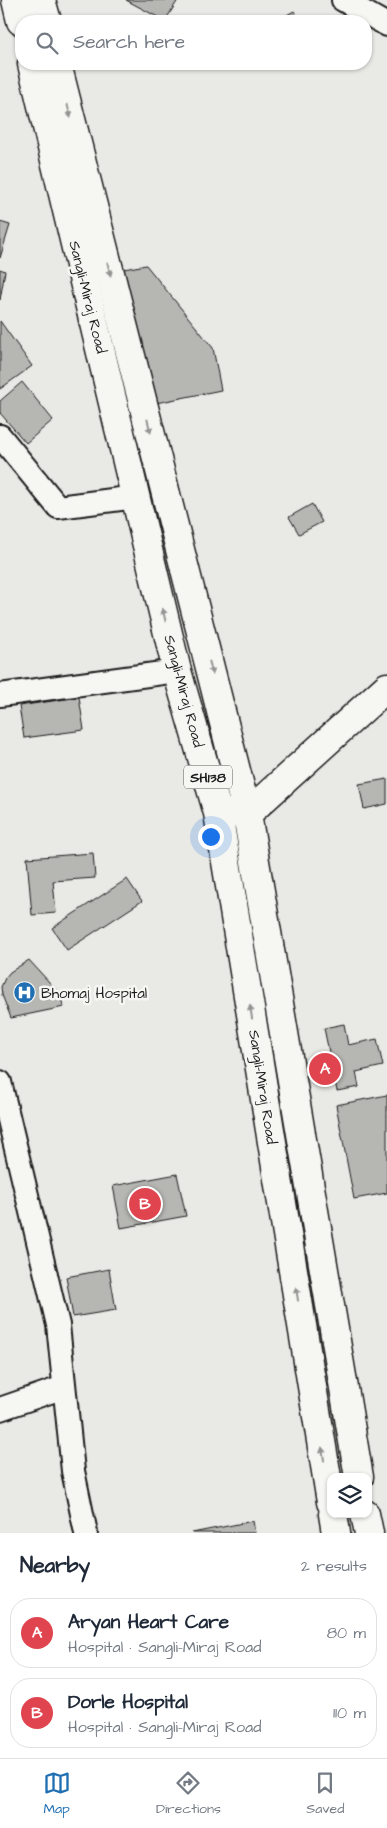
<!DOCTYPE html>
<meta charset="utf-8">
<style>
:root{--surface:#fff;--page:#f2f2f3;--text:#1f2937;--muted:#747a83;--line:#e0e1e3;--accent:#1f6fb2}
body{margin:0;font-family:"Architects Daughter",sans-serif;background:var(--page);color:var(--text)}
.controls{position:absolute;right:15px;bottom:15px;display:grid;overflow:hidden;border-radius:10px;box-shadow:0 1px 4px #0004}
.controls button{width:45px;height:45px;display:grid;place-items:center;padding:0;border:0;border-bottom:1px solid var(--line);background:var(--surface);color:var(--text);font:25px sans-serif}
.you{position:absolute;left:210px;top:836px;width:18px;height:18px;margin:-12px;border:4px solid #fff;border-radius:50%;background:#1a73e8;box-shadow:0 0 0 8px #1a73e833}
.badge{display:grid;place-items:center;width:32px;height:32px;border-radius:50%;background:var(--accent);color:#fff;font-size:16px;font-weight:700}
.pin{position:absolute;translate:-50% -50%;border:2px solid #fff;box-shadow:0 1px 5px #0006}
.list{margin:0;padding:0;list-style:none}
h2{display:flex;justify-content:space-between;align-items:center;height:65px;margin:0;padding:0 20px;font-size:21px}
h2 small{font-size:16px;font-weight:400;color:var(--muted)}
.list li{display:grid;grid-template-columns:32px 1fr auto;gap:15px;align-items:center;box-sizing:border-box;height:70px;margin:0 10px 10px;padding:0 10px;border:1px solid var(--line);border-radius:20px}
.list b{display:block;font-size:19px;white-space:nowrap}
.list p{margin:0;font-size:16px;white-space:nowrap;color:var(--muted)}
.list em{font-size:16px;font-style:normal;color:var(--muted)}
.icon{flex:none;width:28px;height:28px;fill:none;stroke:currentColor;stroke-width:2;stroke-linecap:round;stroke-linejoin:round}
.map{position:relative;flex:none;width:387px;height:1533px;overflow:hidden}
.search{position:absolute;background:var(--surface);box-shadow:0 1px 4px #0004;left:15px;right:15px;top:15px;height:55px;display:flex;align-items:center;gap:12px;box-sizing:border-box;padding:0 18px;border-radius:20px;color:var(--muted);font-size:19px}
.sheet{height:225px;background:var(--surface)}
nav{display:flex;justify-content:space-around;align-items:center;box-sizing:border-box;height:70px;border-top:1px solid var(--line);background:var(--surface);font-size:14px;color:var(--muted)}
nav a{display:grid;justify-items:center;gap:2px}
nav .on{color:var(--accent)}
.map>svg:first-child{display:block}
</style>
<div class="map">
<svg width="387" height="1533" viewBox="0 0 387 1533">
<rect width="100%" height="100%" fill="#e9e9e5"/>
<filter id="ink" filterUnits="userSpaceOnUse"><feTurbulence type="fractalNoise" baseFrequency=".02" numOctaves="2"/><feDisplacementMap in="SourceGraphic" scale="10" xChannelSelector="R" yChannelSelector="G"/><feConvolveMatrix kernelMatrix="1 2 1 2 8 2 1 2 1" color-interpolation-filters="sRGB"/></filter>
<g filter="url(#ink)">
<!-- building -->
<g fill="#b6b6b3" stroke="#1c1c1c">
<polygon points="126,0 178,0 165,21"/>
<polygon points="294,11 300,21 276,21"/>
<polygon points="0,222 10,225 0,258"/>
<polygon points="146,265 213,348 221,390 146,405 118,270"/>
<polygon points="0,269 5,271 0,300"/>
<polygon points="0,321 32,366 0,389"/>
<polygon points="22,382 53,420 26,443 0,413 0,401"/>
<polygon points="312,504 322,522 299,534 289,517"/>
<polygon points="79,697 84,730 24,738 19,706"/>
<polygon points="387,779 387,804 364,809 359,784"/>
<polygon points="93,853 95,878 53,881 56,913 32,915 27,858"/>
<polygon points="127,879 142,901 67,950 52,928"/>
<polygon points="29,960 59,993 64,1007 11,1018 2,995 1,987 5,978 10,972"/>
<polygon points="344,1024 348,1045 377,1039 383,1066 356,1072 359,1087 337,1091 324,1028"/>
<polygon points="387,1095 387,1193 354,1199 336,1105"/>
<polygon points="177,1174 186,1216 121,1228 113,1186"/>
<polygon points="109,1269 116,1310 73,1317 66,1277"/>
<polygon points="253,1521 255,1533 192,1533"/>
</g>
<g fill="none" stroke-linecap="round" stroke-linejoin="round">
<defs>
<g id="street">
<polyline points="343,0 387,25"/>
<polyline points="0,436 58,507 136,497"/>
<polyline points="0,695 177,671"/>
<polyline points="0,1082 58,1325 73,1471 86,1533"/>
<polyline points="0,1409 64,1387"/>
</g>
<polyline id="secondary" points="225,813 247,814 387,687"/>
<g id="highway">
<polyline points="16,0 21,21"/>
<polyline points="41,0 47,21"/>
<polyline points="32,64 177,671 218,813 331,1502"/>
<polyline points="57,64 247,814 359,1477"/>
<polyline points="333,1514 336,1533"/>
<polyline points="365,1514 369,1533"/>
</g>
</defs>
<!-- street casing -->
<use href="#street" stroke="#1c1c1c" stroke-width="26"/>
<!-- secondary casing -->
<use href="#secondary" stroke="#1c1c1c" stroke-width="31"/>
<!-- highway casing -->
<use href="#highway" stroke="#1c1c1c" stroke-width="31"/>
<!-- street -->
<use href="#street" stroke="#f6f6f2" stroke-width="22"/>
<!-- secondary -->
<use href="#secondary" stroke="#f6f6f2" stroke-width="28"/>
<!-- highway -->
<use href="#highway" stroke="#f6f6f2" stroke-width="28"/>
</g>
<!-- one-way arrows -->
<defs><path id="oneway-solid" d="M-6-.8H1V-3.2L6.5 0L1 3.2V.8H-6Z" transform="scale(1.25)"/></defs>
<g fill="#949492">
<use href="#oneway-solid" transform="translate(69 111) rotate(76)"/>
<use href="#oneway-solid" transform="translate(109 269) rotate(76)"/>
<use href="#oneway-solid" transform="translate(149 426) rotate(76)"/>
<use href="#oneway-solid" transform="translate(164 615) rotate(-104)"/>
<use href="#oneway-solid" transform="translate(211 668) rotate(76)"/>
<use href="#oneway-solid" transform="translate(251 1012) rotate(-99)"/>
<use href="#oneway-solid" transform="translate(297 1294) rotate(-99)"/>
<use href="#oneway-solid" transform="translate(323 1454) rotate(-99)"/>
</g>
</g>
<!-- icons -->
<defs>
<symbol id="hospital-disc" viewBox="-11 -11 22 22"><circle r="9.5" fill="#1f6fb2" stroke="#f6f6f2"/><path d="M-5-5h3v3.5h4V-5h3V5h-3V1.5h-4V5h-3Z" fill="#fff"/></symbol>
</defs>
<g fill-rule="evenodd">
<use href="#hospital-disc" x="12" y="980" width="25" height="25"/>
</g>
<g text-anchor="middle" stroke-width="5" stroke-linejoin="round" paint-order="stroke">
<!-- shield labels -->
<rect fill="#f6f6f2" stroke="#5d5d5c" stroke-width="1" x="184" y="765.5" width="48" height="23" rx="4"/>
<g font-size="14" font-weight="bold" fill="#1c1c1c">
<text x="208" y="782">SH138</text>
</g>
<!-- street labels -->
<g font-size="15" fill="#1c1c1c" stroke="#f6f6f2">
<text transform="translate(88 297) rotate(76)" y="5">Sangli-Miraj Road</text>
<text transform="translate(184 691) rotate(75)" y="5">Sangli-Miraj Road</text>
<text transform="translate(263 1087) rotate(81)" y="5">Sangli-Miraj Road</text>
</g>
<!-- poi labels -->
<g font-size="15" fill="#1c1c1c" stroke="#f6f6f2" text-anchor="start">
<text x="41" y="998">Bhomaj Hospital</text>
</g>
</g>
</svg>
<div class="controls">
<button><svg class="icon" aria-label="layers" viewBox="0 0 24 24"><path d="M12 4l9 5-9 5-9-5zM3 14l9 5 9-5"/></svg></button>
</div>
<div class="you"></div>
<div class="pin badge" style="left:325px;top:1069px;background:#e0444e">A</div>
<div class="pin badge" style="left:145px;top:1204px;background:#e0444e">B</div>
<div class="search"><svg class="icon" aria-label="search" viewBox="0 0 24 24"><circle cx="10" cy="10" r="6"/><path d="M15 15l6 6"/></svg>Search here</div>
</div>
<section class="sheet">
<h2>Nearby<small>2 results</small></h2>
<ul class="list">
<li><span class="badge" style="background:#e0444e">A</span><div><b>Aryan Heart Care</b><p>Hospital · Sangli-Miraj Road</p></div><em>80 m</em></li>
<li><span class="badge" style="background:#e0444e">B</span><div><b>Dorle Hospital</b><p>Hospital · Sangli-Miraj Road</p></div><em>110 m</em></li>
</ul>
</section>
<nav>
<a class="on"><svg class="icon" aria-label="map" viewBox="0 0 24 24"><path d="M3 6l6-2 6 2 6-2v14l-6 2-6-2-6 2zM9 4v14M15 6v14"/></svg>Map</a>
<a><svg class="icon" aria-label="directions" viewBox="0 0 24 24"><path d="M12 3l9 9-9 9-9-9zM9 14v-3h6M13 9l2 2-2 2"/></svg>Directions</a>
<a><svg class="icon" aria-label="saved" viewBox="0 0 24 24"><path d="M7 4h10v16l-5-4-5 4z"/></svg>Saved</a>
</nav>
